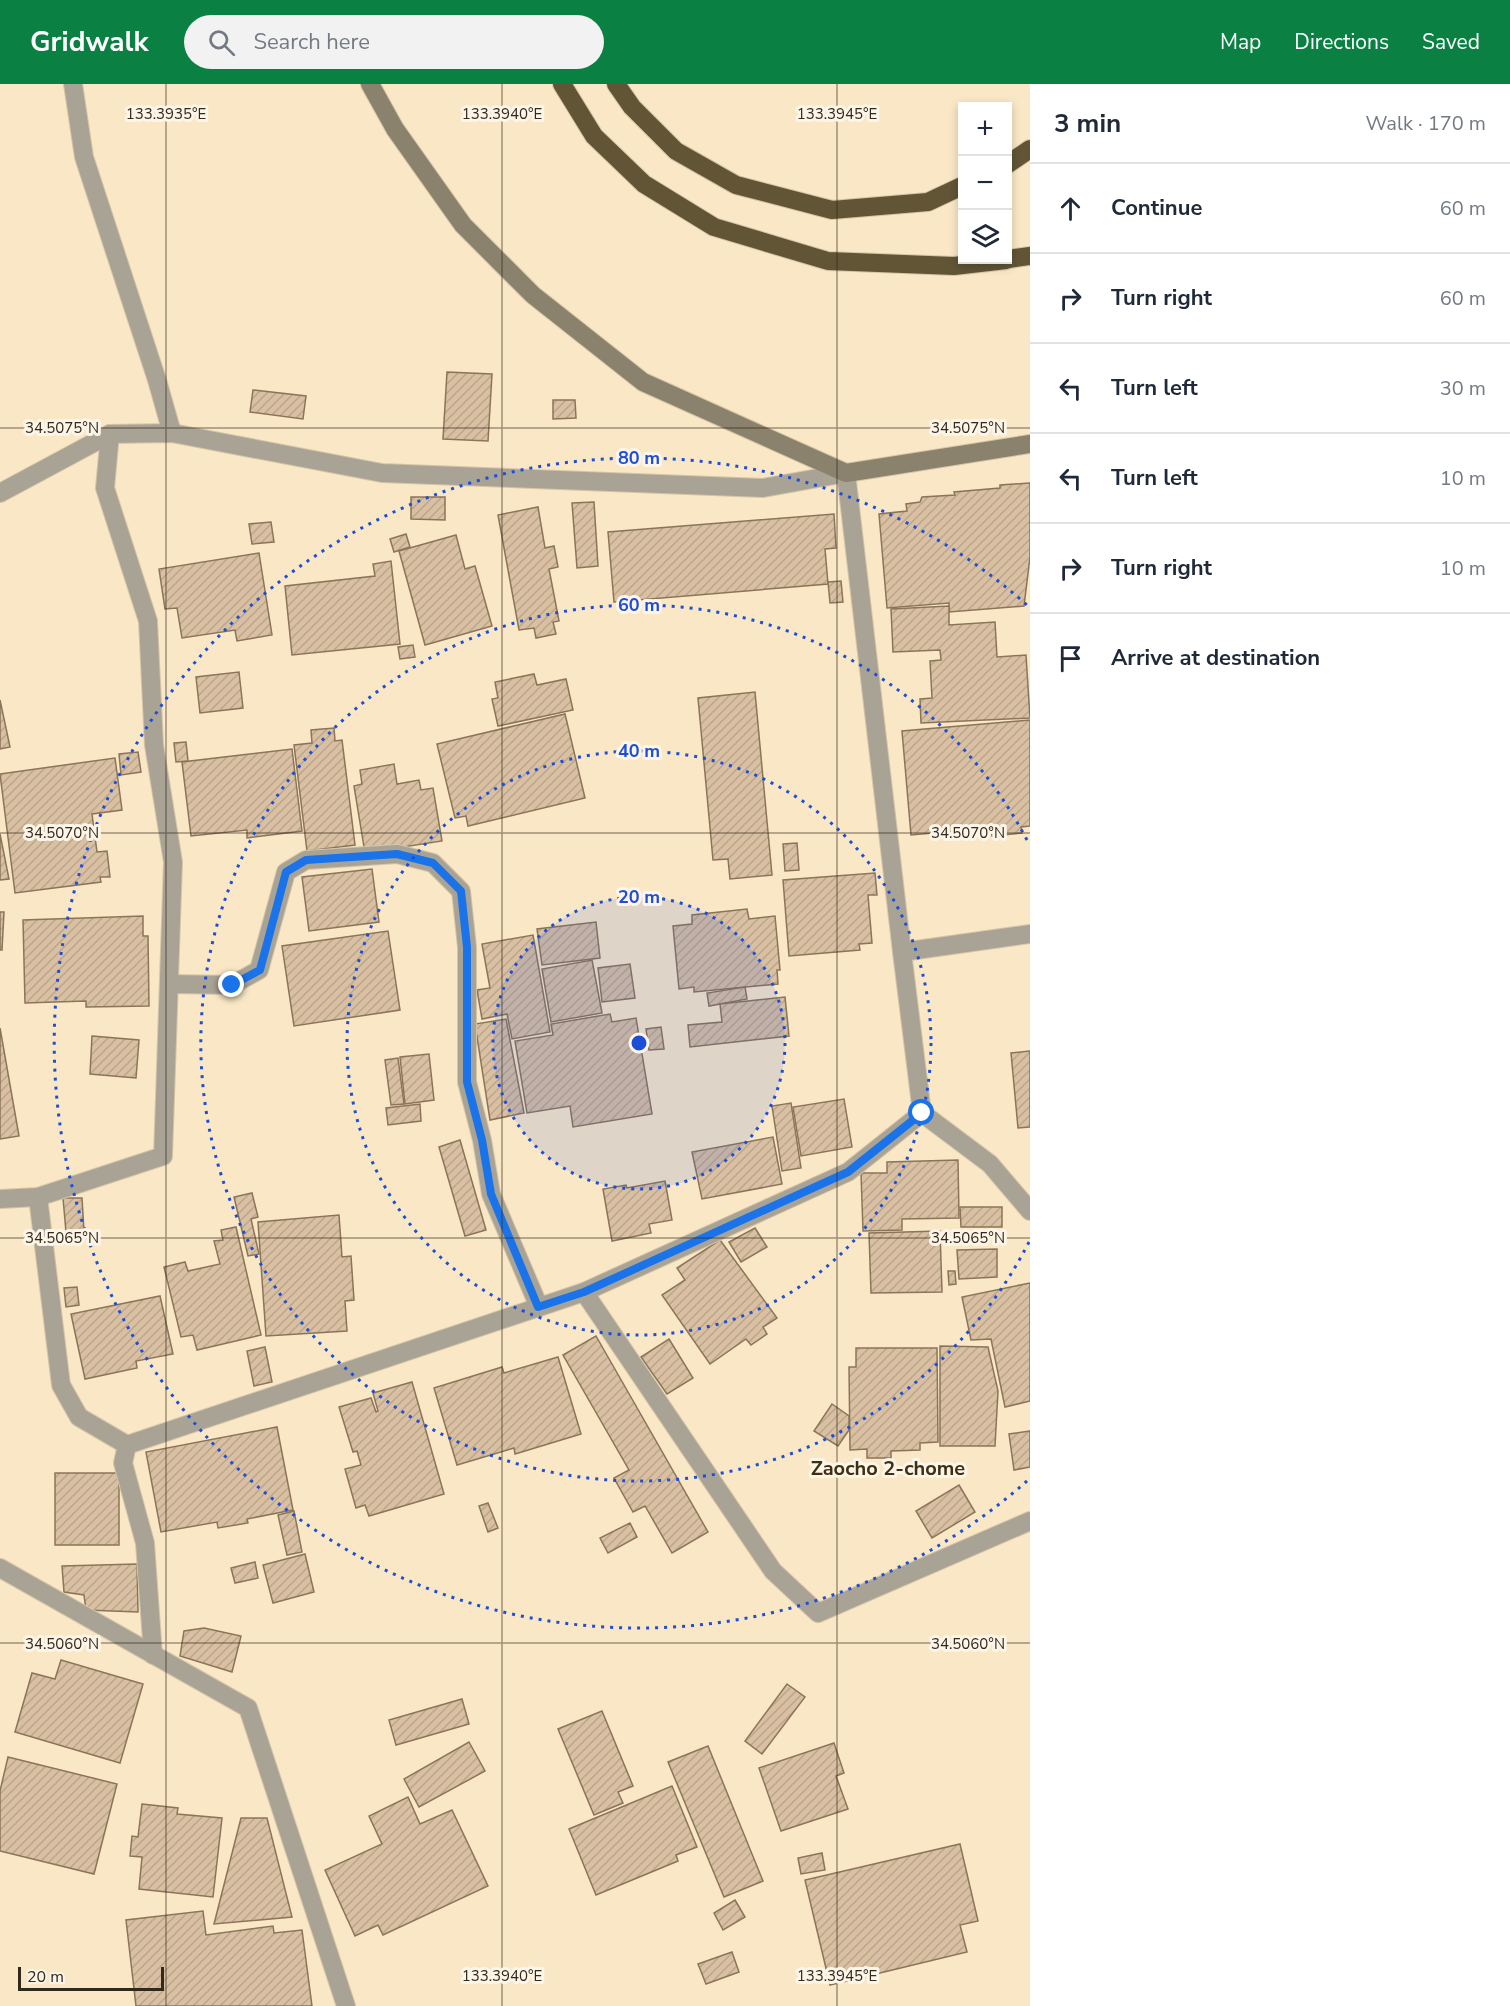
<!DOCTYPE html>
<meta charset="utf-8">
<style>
:root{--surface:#fff;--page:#f2f2f3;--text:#1f2937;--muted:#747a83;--line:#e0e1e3;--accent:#0b8043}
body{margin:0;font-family:"Nunito Sans",sans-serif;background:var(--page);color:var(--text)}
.controls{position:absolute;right:18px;top:18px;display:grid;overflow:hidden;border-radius:0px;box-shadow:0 3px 9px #0003}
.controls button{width:54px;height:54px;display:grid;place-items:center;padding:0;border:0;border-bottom:2px solid var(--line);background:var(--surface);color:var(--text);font:30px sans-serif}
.scale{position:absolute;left:18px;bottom:15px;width:146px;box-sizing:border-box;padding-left:6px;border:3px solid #30291c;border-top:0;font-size:16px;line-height:21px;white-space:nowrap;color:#30291c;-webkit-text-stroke:4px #fdf5e8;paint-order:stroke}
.stop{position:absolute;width:18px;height:18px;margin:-14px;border:4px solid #1a73e8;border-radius:50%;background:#fff}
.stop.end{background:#1a73e8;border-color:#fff;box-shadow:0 2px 6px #0008}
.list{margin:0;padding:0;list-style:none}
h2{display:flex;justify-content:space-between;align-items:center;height:78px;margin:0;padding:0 24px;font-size:26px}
h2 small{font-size:20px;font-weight:400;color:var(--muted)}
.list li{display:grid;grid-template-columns:39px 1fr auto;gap:18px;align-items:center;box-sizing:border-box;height:90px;padding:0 24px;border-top:2px solid var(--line)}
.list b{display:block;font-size:22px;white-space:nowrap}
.list em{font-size:20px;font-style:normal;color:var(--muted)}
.icon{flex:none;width:33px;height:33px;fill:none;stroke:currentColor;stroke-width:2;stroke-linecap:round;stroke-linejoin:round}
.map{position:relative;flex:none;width:1030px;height:1922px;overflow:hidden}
header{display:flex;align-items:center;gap:36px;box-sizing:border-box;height:84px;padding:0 30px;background:var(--accent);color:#fff}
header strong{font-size:28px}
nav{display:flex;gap:33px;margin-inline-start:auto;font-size:21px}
.search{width:420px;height:54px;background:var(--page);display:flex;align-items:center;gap:15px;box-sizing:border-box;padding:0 21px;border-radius:33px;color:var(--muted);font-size:22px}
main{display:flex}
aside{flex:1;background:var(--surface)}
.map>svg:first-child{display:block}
</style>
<header>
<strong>Gridwalk</strong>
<div class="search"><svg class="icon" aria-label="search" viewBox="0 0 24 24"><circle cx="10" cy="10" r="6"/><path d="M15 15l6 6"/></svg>Search here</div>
<nav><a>Map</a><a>Directions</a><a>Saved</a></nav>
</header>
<main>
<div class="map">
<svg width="1030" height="1922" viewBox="0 0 1030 1922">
<defs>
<pattern id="building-hatch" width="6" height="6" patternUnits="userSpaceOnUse" patternTransform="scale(1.5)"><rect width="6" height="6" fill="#d9c0a2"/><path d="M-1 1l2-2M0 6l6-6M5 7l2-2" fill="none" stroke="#bba58b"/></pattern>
</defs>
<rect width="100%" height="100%" fill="#f9e7c5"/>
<!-- building -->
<g fill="url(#building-hatch)" stroke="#8b7559" stroke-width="1.5">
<polygon points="447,288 492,290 488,357 443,355"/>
<polygon points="253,306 306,312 303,335 250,328"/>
<polygon points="553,316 575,316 576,334 553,335"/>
<polygon points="1030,399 1030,473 1024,522 949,528 949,519 887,524 879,430 907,427 906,420 920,418 922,413 955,411 954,408 1000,404 1000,401"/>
<polygon points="411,413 445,413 445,436 411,435"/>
<polygon points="594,418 598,482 577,484 572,419"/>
<polygon points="538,423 545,464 554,462 558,483 549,485 559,537 553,538 556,550 536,554 534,544 519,546 498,431"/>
<polygon points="834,430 836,464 825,465 828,500 614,518 608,448"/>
<polygon points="271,438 274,458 252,460 249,440"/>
<polygon points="406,450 410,463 394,468 390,455"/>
<polygon points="456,451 465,485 475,482 492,542 425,561 399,467"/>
<polygon points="259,469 272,551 237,557 235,546 182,554 177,524 165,525 159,485"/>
<polygon points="391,477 400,560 292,571 285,502 375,492 373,480"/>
<polygon points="841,497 843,518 830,519 828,498"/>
<polygon points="949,522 949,541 995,538 997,573 1026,571 1030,634 921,639 920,615 932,614 930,577 941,576 940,566 893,568 891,525"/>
<polygon points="413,561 415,573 400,575 398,563"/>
<polygon points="239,588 243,624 200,629 196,593"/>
<polygon points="534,590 537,601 566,595 573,626 498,642 492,615 498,614 495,598"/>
<polygon points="755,608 772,791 730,795 728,775 713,776 698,614"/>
<polygon points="0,616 10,663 0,665"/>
<polygon points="565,630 585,714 468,742 466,732 455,734 437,660"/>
<polygon points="1030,636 1030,742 1021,743 1022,749 992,752 991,744 911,751 902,647"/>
<polygon points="334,644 335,657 342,656 355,761 307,767 294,661 312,659 311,646"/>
<polygon points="186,658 188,677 176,678 174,659"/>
<polygon points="292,665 302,747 247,754 247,746 191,752 182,678"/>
<polygon points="138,668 141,688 121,691 119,670"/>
<polygon points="115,674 122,726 92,730 97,768 107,767 110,793 100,793 101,798 15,809 0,690"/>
<polygon points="394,680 397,700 419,696 421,706 433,704 442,757 365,769 354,702 362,700 360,686"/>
<polygon points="0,750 9,795 0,796"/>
<polygon points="797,759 799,786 785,787 783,760"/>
<polygon points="372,785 379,838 309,847 302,793"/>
<polygon points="875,789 877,811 868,811 872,859 859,860 860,866 789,872 783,796"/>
<polygon points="747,825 749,835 775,832 780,886 777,886 778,900 694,908 694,903 679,905 673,842 692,840 692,831"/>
<polygon points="0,828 4,828 2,866 0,866"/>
<polygon points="143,832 143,852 148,852 149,922 86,923 86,917 25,919 23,836"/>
<polygon points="596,838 600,874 542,881 537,845"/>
<polygon points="388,847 400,926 294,942 282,862"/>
<polygon points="533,851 550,948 512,955 507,930 482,935 477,906 490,904 482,860"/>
<polygon points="592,876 602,929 551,938 542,885"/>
<polygon points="630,880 635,914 602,918 598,884"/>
<polygon points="745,903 747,915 709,922 707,909"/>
<polygon points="785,913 789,952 690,963 688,941 722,938 720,920"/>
<polygon points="610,930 612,938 636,934 652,1030 573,1043 570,1022 527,1029 515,957 553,951 551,940"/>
<polygon points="506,935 524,1029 490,1036 475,940"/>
<polygon points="661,943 664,965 649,966 646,945"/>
<polygon points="0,944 19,1052 0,1055"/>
<polygon points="92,952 139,956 136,994 90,990"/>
<polygon points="1030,967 1030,1043 1018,1044 1011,969"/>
<polygon points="429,970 434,1016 405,1020 400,973"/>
<polygon points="398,974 404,1020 391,1021 385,976"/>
<polygon points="844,1015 852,1063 801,1072 793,1023"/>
<polygon points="791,1019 801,1084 782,1087 772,1022"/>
<polygon points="420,1020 421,1037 388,1041 386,1024"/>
<polygon points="773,1053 782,1100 702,1115 692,1068"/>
<polygon points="460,1056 486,1146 465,1152 439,1063"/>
<polygon points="958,1076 959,1134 902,1135 902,1146 863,1147 861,1089 887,1089 887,1078"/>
<polygon points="665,1097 672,1136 649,1140 651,1149 612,1157 603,1105 626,1101 627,1104"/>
<polygon points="252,1109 258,1133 251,1135 259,1170 248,1172 234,1113"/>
<polygon points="63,1114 82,1114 84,1147 66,1148"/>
<polygon points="960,1123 1002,1123 1002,1143 961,1143"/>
<polygon points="339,1131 342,1173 351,1172 354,1216 345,1217 347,1247 266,1252 258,1138"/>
<polygon points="236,1143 261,1251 197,1266 193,1251 181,1253 164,1183 185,1178 188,1187 220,1180 214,1157 223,1156 221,1146"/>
<polygon points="755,1144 767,1163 741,1178 729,1158"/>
<polygon points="940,1147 942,1208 871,1209 869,1149"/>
<polygon points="720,1156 777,1234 763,1243 767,1250 751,1261 746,1255 710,1280 662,1211 685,1196 677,1184"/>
<polygon points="997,1165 997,1193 959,1195 957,1166"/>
<polygon points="948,1187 955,1187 956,1200 949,1201"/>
<polygon points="1030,1199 1030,1317 1005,1323 991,1255 971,1256 962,1213"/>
<polygon points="77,1203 79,1221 66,1223 64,1204"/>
<polygon points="160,1212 173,1270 136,1277 137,1284 85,1295 71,1230"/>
<polygon points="596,1252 708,1448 672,1469 645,1422 633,1428 614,1394 629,1386 563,1271"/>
<polygon points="669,1255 693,1294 667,1310 641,1273"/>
<polygon points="940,1262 988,1263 998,1307 995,1362 940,1362"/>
<polygon points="265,1263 272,1298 254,1302 247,1267"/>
<polygon points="856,1264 937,1264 938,1358 920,1359 920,1366 891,1367 891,1374 867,1374 867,1365 850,1366 849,1283 856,1283"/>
<polygon points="558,1273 581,1350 515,1370 514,1364 457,1381 434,1304 502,1283 504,1289"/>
<polygon points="412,1298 444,1410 369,1432 365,1421 356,1424 345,1385 361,1381 357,1367 353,1368 339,1323 371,1314 376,1328 378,1327 373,1309"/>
<polygon points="832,1320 849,1332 849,1346 838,1362 814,1347"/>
<polygon points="277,1343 293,1426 247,1435 248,1439 218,1444 217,1438 161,1448 146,1368"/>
<polygon points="1030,1347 1030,1383 1014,1386 1009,1350"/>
<rect x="55" y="1389" width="64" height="72"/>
<polygon points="959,1401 975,1428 932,1454 916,1427"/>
<polygon points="488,1419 498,1444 488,1448 479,1422"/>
<polygon points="294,1427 302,1468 287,1471 278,1431"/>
<polygon points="630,1439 637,1453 608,1469 600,1454"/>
<polygon points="305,1470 314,1508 273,1519 263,1481"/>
<polygon points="255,1478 258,1494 235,1499 231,1484"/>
<polygon points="137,1480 138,1528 86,1526 84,1511 64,1508 62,1482"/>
<polygon points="204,1544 241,1552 232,1588 180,1572 184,1547"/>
<polygon points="61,1576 143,1600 120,1679 15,1648 32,1589 55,1595"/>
<polygon points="787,1600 805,1613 762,1670 745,1657"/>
<polygon points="462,1615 469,1640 396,1661 389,1636"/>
<polygon points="602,1627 633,1702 618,1708 623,1719 594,1731 558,1645"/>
<polygon points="469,1658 485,1687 419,1723 404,1695"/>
<polygon points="834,1659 844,1689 836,1692 848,1725 781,1747 759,1684"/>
<polygon points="708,1662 763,1797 724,1813 668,1678"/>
<polygon points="8,1673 117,1700 94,1790 0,1767 0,1707"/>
<polygon points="672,1702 697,1763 676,1771 678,1777 596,1811 569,1745"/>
<polygon points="408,1713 420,1740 452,1726 488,1802 383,1851 378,1841 355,1852 325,1786 382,1760 369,1732"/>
<polygon points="142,1720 178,1724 177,1730 222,1734 213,1813 139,1805 142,1773 130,1772 132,1752 138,1753"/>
<polygon points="241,1734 267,1734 292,1833 214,1840"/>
<polygon points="960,1760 978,1837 960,1841 967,1868 830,1901 805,1796"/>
<polygon points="822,1769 825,1786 801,1790 798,1774"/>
<polygon points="735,1816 745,1833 723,1846 714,1829"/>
<polygon points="203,1827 206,1851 273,1842 274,1849 302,1846 312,1922 136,1922 126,1836"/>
<polygon points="732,1868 739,1888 706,1900 698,1880"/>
</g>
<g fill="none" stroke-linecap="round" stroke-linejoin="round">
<defs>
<g id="street">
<polyline points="73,0 84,73 157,296 172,349"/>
<polyline points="0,409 110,350 172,349 382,389 763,404 846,389 902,868 922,1029 990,1080 1030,1127"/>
<polyline points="902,868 1030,850"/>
<polyline points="169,900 232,901 259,886 286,788 306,776 397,770 433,779 461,807 467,863 467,998 482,1056 491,1110 539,1223"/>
<polyline points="38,1113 61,1301 79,1333 127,1361"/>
<polyline points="0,1115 38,1113 163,1072 173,778 154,661 148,537 105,404 110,350"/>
<polyline points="584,1208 773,1487 818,1529 1030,1437"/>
<polyline points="0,1484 248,1624 346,1922"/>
<polyline points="153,1571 145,1459 123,1379 127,1361 584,1208 848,1088 922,1029"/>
</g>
<polyline id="secondary" points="370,0 395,45 463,141 533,211 643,298 846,389 1030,360"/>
<g id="highway">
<polyline points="562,0 594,52 644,100 714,143 828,177 954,182 1006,176"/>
<polyline points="616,0 632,23 676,67 736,101 832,126 928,118 962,102"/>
<polyline points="1008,80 1030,65"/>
<polyline points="1008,175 1030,172"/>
</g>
</defs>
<!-- street casing -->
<use href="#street" stroke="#d5c5a7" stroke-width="20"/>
<!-- secondary casing -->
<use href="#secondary" stroke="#d5c5a7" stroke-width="20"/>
<!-- highway casing -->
<use href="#highway" stroke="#d5c5a7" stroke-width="20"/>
<!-- street -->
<use href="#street" stroke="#a9a395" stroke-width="18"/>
<!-- secondary -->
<use href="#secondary" stroke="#8a826c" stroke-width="18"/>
<!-- highway -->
<use href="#highway" stroke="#615536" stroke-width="18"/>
</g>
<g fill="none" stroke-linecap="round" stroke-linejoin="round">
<!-- route -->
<polyline stroke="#1a73e8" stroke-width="8" points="232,901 260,886 286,788 306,776 397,770 433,779 461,807 467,863 467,998 482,1056 491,1110 538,1223 584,1208 848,1088 922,1029"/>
</g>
<!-- ticks -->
<path fill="none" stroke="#30291c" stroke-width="1.5" stroke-opacity="0.45" d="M 166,0 L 166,1922M 502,0 L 502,1922M 837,0 L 837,1922M 0,344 L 1030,344M 0,749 L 1030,749M 0,1154 L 1030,1154M 0,1559 L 1030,1559"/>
<!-- distance rings -->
<circle cx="639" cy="959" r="146" fill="#1d4ed8" fill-opacity=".12"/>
<g fill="none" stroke="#1d4ed8" stroke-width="3" stroke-dasharray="3 6">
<circle cx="639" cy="959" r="146"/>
<circle cx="639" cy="959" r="292"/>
<path d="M1029 1158A438 438 0 1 1 1029 760"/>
<path d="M1027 1397A585 585 0 1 1 1027 521"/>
</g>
<g text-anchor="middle" stroke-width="6" stroke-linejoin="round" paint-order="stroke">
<!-- neighbourhood labels -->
<g font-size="20" font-weight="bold" fill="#3e2f12" stroke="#fdf5e8">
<text x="888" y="1391">Zaocho 2-chome</text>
</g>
</g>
<g font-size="15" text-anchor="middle" fill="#30291c" stroke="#fdf5e8" stroke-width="6" stroke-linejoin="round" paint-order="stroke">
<text x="166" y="35">133.3935°E</text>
<text x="502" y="35">133.3940°E</text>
<text x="837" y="35">133.3945°E</text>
<text x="62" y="349">34.5075°N</text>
<text x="968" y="349">34.5075°N</text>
<text x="62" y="754">34.5070°N</text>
<text x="968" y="754">34.5070°N</text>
<text x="62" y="1159">34.5065°N</text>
<text x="968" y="1159">34.5065°N</text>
<text x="62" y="1565">34.5060°N</text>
<text x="968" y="1565">34.5060°N</text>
<text x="502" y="1897">133.3940°E</text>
<text x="837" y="1897">133.3945°E</text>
</g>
<circle cx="639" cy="959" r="9" fill="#1d4ed8" stroke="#fdf5e8" stroke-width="3"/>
<g font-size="18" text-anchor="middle" font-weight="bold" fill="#1d4ed8" stroke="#fdf5e8" stroke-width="6" stroke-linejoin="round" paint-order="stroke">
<text x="639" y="380">80 m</text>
<text x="639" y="527">60 m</text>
<text x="639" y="673">40 m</text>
<text x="639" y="819">20 m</text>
</g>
</svg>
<div class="controls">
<button>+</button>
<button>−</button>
<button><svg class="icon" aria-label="layers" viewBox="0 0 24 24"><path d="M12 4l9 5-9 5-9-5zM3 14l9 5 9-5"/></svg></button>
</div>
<div class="scale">20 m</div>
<div class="stop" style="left:922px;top:1029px"></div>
<div class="stop end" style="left:232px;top:901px"></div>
</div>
<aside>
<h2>3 min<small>Walk · 170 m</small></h2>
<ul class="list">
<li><svg class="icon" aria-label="ahead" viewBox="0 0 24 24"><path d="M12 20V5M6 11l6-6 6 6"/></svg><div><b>Continue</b></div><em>60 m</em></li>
<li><svg class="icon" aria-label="right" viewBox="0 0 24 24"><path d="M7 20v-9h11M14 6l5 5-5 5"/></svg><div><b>Turn right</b></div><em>60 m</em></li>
<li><svg class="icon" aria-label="left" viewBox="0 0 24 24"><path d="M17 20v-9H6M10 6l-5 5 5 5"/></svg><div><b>Turn left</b></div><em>30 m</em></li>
<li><svg class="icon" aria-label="left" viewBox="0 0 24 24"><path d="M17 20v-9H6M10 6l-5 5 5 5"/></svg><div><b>Turn left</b></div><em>10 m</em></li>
<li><svg class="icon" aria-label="right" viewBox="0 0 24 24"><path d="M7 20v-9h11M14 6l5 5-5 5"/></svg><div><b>Turn right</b></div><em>10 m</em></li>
<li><svg class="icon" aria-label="arrive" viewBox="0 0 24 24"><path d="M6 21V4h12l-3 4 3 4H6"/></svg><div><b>Arrive at destination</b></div></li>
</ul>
</aside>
</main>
